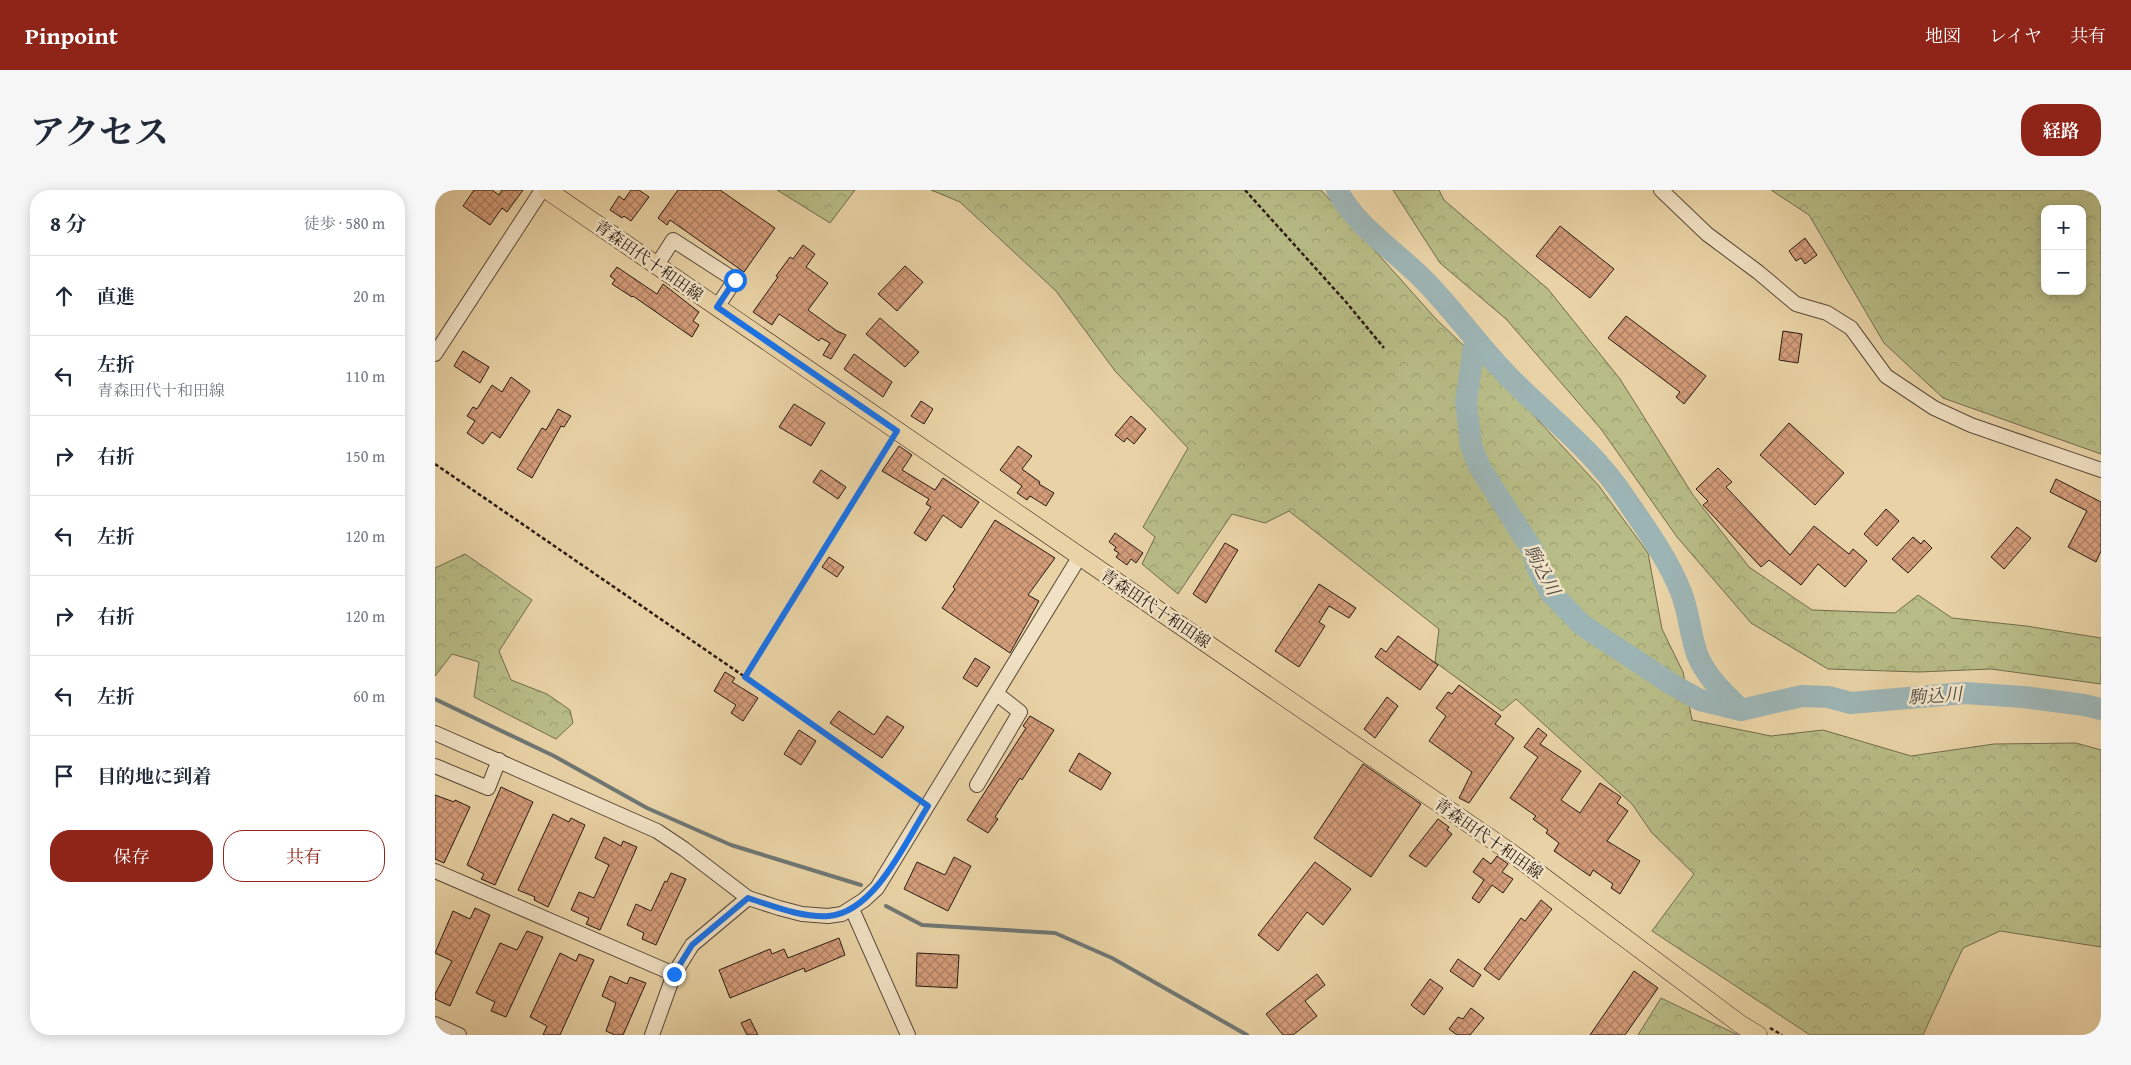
<!DOCTYPE html>
<html lang="ja">
<meta charset="utf-8">
<style>
:root{--surface:#fff;--page:#f6f6f7;--text:#1f2937;--muted:#747a83;--line:#e0e1e3;--accent:#8f2418}
body{margin:0;font-family:"Gentium Book Plus","Noto Serif JP",serif;background:var(--page);color:var(--text)}
.controls{position:absolute;right:15px;top:15px;display:grid;overflow:hidden;border-radius:10px;box-shadow:0 2px 12px #0003}
.controls button{width:45px;height:45px;display:grid;place-items:center;padding:0;border:0;border-bottom:1px solid var(--line);background:var(--surface);color:var(--text);font:25px sans-serif}
.stop{position:absolute;width:15px;height:15px;margin:-11px;border:4px solid #1a73e8;border-radius:50%;background:#fff}
.stop.end{background:#1a73e8;border-color:#fff;box-shadow:0 1px 5px #0008}
.list{margin:0;padding:0;list-style:none}
h2{display:flex;justify-content:space-between;align-items:center;height:65px;margin:0;padding:0 20px;font-size:21px}
h2 small{font-size:16px;font-weight:400;color:var(--muted)}
.list li{display:grid;grid-template-columns:32px 1fr auto;gap:15px;align-items:center;box-sizing:border-box;height:80px;padding:0 20px;border-top:1px solid var(--line)}
.list b{display:block;font-size:19px;white-space:nowrap}
.list p{margin:0;font-size:16px;white-space:nowrap;color:var(--muted)}
.list em{font-size:16px;font-style:normal;color:var(--muted)}
.actions{display:flex;gap:10px;padding:15px 20px}
.actions a{flex:1;padding:11px 0;border:1px solid var(--accent);border-radius:20px;text-align:center;font-size:18px;color:var(--accent)}
.actions .main{background:var(--accent);color:#fff}
.icon{flex:none;width:28px;height:28px;fill:none;stroke:currentColor;stroke-width:2;stroke-linecap:round;stroke-linejoin:round}
.map{position:relative;flex:none;width:1666px;height:845px;overflow:hidden;border-radius:20px}
header{display:flex;align-items:center;gap:30px;box-sizing:border-box;height:70px;padding:0 25px;background:var(--accent);color:#fff}
header strong{font-size:24px}
nav{display:flex;gap:28px;margin-inline-start:auto;font-size:18px}
.intro{display:flex;align-items:center;justify-content:space-between;box-sizing:border-box;height:120px;padding:0 30px}
h1{margin:0;font-size:35px}
.button{padding:12px 22px;border-radius:20px;background:var(--accent);color:#fff;font-size:18px;font-weight:700}
main{display:flex;gap:30px;padding:0 30px}
aside{flex:1;background:var(--surface);border-radius:20px;box-shadow:0 2px 12px #0003}
.map>svg:first-child{display:block}
</style>
<header>
<strong>Pinpoint</strong>
<nav><a>地図</a><a>レイヤ</a><a>共有</a></nav>
</header>
<div class="intro"><h1>アクセス</h1><a class="button">経路</a></div>
<main>
<aside>
<h2>8 分<small>徒歩 · 580 m</small></h2>
<ul class="list">
<li><svg class="icon" aria-label="ahead" viewBox="0 0 24 24"><path d="M12 20V5M6 11l6-6 6 6"/></svg><div><b>直進</b></div><em>20 m</em></li>
<li><svg class="icon" aria-label="left" viewBox="0 0 24 24"><path d="M17 20v-9H6M10 6l-5 5 5 5"/></svg><div><b>左折</b><p>青森田代十和田線</p></div><em>110 m</em></li>
<li><svg class="icon" aria-label="right" viewBox="0 0 24 24"><path d="M7 20v-9h11M14 6l5 5-5 5"/></svg><div><b>右折</b></div><em>150 m</em></li>
<li><svg class="icon" aria-label="left" viewBox="0 0 24 24"><path d="M17 20v-9H6M10 6l-5 5 5 5"/></svg><div><b>左折</b></div><em>120 m</em></li>
<li><svg class="icon" aria-label="right" viewBox="0 0 24 24"><path d="M7 20v-9h11M14 6l5 5-5 5"/></svg><div><b>右折</b></div><em>120 m</em></li>
<li><svg class="icon" aria-label="left" viewBox="0 0 24 24"><path d="M17 20v-9H6M10 6l-5 5 5 5"/></svg><div><b>左折</b></div><em>60 m</em></li>
<li><svg class="icon" aria-label="arrive" viewBox="0 0 24 24"><path d="M6 21V4h12l-3 4 3 4H6"/></svg><div><b>目的地に到着</b></div></li>
</ul>
<div class="actions"><a class="main">保存</a><a>共有</a></div>
</aside>
<div class="map">
<svg width="1666" height="845" viewBox="0 0 1666 845">
<defs>
<pattern id="forest-crowns" width="20" height="18" patternUnits="userSpaceOnUse" patternTransform="scale(1.25)"><rect width="20" height="18" fill="#b8bc86"/><path d="M2 6a3 3 0 1 1 6 0M12 15a3 3 0 1 1 6 0" fill="none" stroke="#9ea173"/></pattern>
<pattern id="building-cross-hatch" width="8" height="8" patternUnits="userSpaceOnUse" patternTransform="scale(1.25)"><rect width="8" height="8" fill="#d49d7a"/><path d="M0 0l8 8M0 8l8-8" fill="none" stroke="#ac7f63"/></pattern>
</defs>
<rect width="100%" height="100%" fill="#e9d3a6"/>
<filter id="stains"><feTurbulence type="fractalNoise" baseFrequency=".004" numOctaves="4"/><feColorMatrix values="0 0 0 0 .2 0 0 0 0 .09 0 0 0 0 .02 0 0 0 .5 -.17"/></filter>
<radialGradient id="worn" r=".72"><stop offset=".6" stop-color="#630" stop-opacity="0"/><stop offset="1" stop-color="#630" stop-opacity=".3"/></radialGradient>
<!-- forest -->
<g fill="url(#forest-crowns)" stroke="#726c4c" fill-rule="evenodd">
<polygon points="342,0 420,0 395,33"/>
<polygon points="496,0 886,0 1000,128 1079,204 1164,296 1213,363 1227,439 1248,482 1257,530 1336,546 1388,540 1476,566 1559,554 1641,553 1666,560 1666,757 1565,741 1528,758 1488,845 1375,845 1217,741 1259,684 1217,643 1197,614 1081,509 1067,521 1000,472 1004,439 854,321 830,333 797,324 743,404 707,374 720,347 708,337 753,258 680,181 621,101 525,12"/>
<polygon points="958,0 1004,0 1009,10 1113,99 1185,189 1258,305 1314,377 1377,420 1460,423 1483,405 1517,428 1591,436 1666,448 1666,494 1556,479 1484,482 1393,479 1316,433 1242,347 1166,239 1071,129 1005,73"/>
<path d="M 1336,0 L 1666,0 L 1666,264 L 1508,208 L 1449,153 L 1374,25 ZM 1610,19 L 1647,19 L 1647,101 L 1610,101 Z"/>
<polygon points="30,364 97,410 64,461 76,490 112,504 135,520 138,533 121,549 39,507 44,472 17,464 0,486 0,378"/>
<polygon points="1226,808 1303,845 1203,845"/>
</g>
<g fill="none" stroke-linecap="round" stroke-linejoin="round">
<!-- stream -->
<g stroke="#6f7774" stroke-width="4">
<polyline points="0,509 119,566 212,618 296,655 426,695"/>
<polyline points="451,716 487,735 620,743 677,768 812,845"/>
</g>
<!-- river -->
<g stroke="#9db4b4" stroke-width="22">
<path d="M 902,0 C 922,38 962,62 991,92 C 1022,124 1048,162 1081,194 C 1119,231 1160,263 1190,308 C 1210,337 1233,369 1246,402 C 1254,422 1255,444 1262,464 C 1271,487 1289,503 1306,520"/>
<polyline points="1040,150 1031,211 1036,255 1044,276 1098,361 1102,377 1116,403 1147,435 1238,495 1265,510 1306,520 1367,506 1393,507 1416,513 1530,503 1588,507 1649,515 1666,519"/>
</g>
</g>
<!-- building -->
<g fill="url(#building-cross-hatch)" stroke="#2b1b13">
<polygon points="39,0 57,0 64,5 67,0 88,0 72,22 67,18 55,35 28,16"/>
<polygon points="196,0 204,0 214,7 196,31 189,26 187,28 175,20 184,6 189,10"/>
<polygon points="243,0 285,0 340,38 309,82 235,30 232,35 223,28"/>
<polygon points="1125,36 1179,79 1155,108 1101,66"/>
<polygon points="1370,48 1382,65 1370,74 1366,68 1361,71 1354,61"/>
<polygon points="368,55 380,64 371,77 393,93 373,120 402,141 411,145 396,169 388,165 395,153 386,148 384,151 344,124 337,135 318,122 343,87 341,86 355,67 358,69"/>
<polygon points="470,76 488,92 462,121 443,104"/>
<polygon points="182,77 222,104 228,94 264,122 258,131 264,135 257,147 198,106 197,107 177,94 180,90 175,86"/>
<polygon points="1191,126 1271,186 1249,214 1241,207 1245,202 1173,148"/>
<polygon points="445,128 484,162 470,177 431,144"/>
<polygon points="1348,141 1367,144 1363,173 1344,170"/>
<polygon points="28,161 54,177 45,193 19,176"/>
<polygon points="419,164 457,192 448,207 409,179"/>
<polygon points="76,187 95,201 65,248 57,242 48,254 32,243 40,231 32,226 38,217 42,219 57,195 67,202"/>
<polygon points="486,211 498,219 489,234 476,226"/>
<polygon points="359,214 390,233 376,256 344,237"/>
<polygon points="123,219 136,226 129,237 126,236 97,288 82,279 107,238 111,240"/>
<polygon points="696,226 711,239 699,254 692,248 689,252 680,245"/>
<polygon points="1354,233 1409,283 1380,315 1325,265"/>
<polygon points="464,256 477,265 467,280 500,300 508,288 544,312 526,338 508,325 491,351 479,343 496,317 491,314 494,309 447,281"/>
<polygon points="583,256 597,266 587,279 605,292 604,294 619,303 611,316 595,306 592,310 582,303 587,296 565,280"/>
<polygon points="1283,278 1297,292 1291,297 1355,365 1379,336 1414,364 1418,359 1432,371 1410,397 1383,374 1366,395 1334,370 1326,377 1268,315 1273,311 1261,299"/>
<polygon points="386,280 411,297 403,309 378,292"/>
<polygon points="1621,289 1666,312 1666,361 1661,372 1633,357 1652,321 1615,302"/>
<polygon points="1451,319 1464,331 1442,356 1429,344"/>
<polygon points="560,330 620,368 593,405 604,411 575,463 507,418 520,399 518,397"/>
<polygon points="1582,337 1596,348 1569,379 1556,367"/>
<polygon points="680,343 708,363 701,373 696,369 692,375 681,367 684,363 679,360 681,357 674,352"/>
<polygon points="1478,347 1486,354 1489,350 1497,358 1473,383 1457,369"/>
<polygon points="790,353 803,360 771,413 758,404"/>
<polygon points="394,367 409,377 402,387 387,377"/>
<polygon points="884,394 921,418 914,428 894,416 884,432 890,436 864,477 840,461"/>
<polygon points="963,446 1003,475 985,500 940,467 946,458 951,462"/>
<polygon points="540,468 555,477 542,497 528,488"/>
<polygon points="290,482 300,488 297,492 323,508 308,531 296,523 301,515 279,501"/>
<polygon points="1024,495 1066,526 1060,534 1079,548 1034,613 1024,608 1037,582 994,551 1011,526 1001,518 1013,502 1017,504"/>
<polygon points="952,507 963,516 940,548 929,539"/>
<polygon points="404,521 439,545 452,526 469,537 447,568 395,533"/>
<polygon points="595,526 619,540 587,590 585,588 560,627 563,629 553,643 532,630 591,538 588,536"/>
<polygon points="1103,538 1112,545 1105,554 1146,581 1126,610 1145,623 1165,593 1186,607 1182,613 1193,621 1172,651 1205,671 1185,704 1176,698 1178,694 1158,680 1155,686 1119,661 1124,653 1111,643 1113,640 1098,629 1101,626 1075,608 1103,567 1089,557"/>
<polygon points="364,540 381,551 366,575 349,564"/>
<polygon points="644,563 676,583 666,600 634,581"/>
<polygon points="928,574 986,614 936,687 879,648"/>
<polygon points="66,597 98,612 60,695 46,689 49,684 32,675"/>
<polygon points="0,605 19,612 20,610 35,617 9,673 0,669"/>
<polygon points="118,624 134,632 136,628 150,635 113,717 99,710 100,707 83,700"/>
<polygon points="1003,629 1014,637 1012,640 1017,644 991,677 974,666"/>
<polygon points="169,647 186,656 188,651 202,657 165,740 151,734 154,728 136,720 144,702 159,708 174,675 160,668"/>
<polygon points="1062,666 1073,674 1067,682 1078,689 1068,703 1057,695 1044,713 1037,708 1049,690 1038,682 1048,668 1056,674"/>
<polygon points="519,667 536,676 513,721 469,699 482,672 510,685"/>
<polygon points="880,672 916,699 888,735 872,722 843,761 823,745"/>
<polygon points="236,683 251,689 221,755 207,749 209,743 192,735 201,714 216,721 230,691 232,692"/>
<polygon points="1106,710 1117,719 1064,790 1049,779 1086,728 1090,731"/>
<polygon points="40,718 55,725 15,816 0,809 0,804 17,771 0,763 18,721 35,729"/>
<polygon points="92,741 108,747 71,827 56,821 60,812 41,803 65,753 82,760"/>
<polygon points="404,748 410,765 370,782 369,778 295,808 284,780 335,759 337,764 349,759 353,768"/>
<polygon points="125,763 141,771 144,764 159,770 125,845 108,845 112,836 95,827"/>
<polygon points="482,763 524,765 522,798 481,796"/>
<polygon points="1023,769 1046,785 1038,797 1015,781"/>
<polygon points="1199,781 1223,798 1190,845 1155,845"/>
<polygon points="882,784 890,795 870,811 882,826 858,845 848,845 831,824"/>
<polygon points="175,786 192,794 195,787 211,793 188,845 180,845 171,841 181,813 167,806"/>
<polygon points="995,789 1008,798 989,825 976,815"/>
<polygon points="1036,818 1049,828 1035,845 1022,845 1014,839 1023,827 1028,829"/>
<polygon points="315,829 323,845 312,845 306,833"/>
</g>
<g fill="none" stroke-linecap="round" stroke-linejoin="round">
<defs>
<g id="minor">
<polyline points="1226,0 1272,44 1323,82 1361,114 1392,123 1416,138 1451,186 1499,218 1536,235 1666,280"/>
<polyline points="222,75 238,50 300,90 282,117"/>
<polyline points="0,164 107,0"/>
<polyline points="0,543 222,641 249,659 313,708 344,718 367,724 393,726 407,724 429,710 442,698 645,366"/>
<polyline points="0,576 53,598 64,570"/>
<polyline points="542,595 585,522 562,504"/>
<polyline points="0,681 239,784"/>
<polyline points="417,719 473,845"/>
<polyline points="0,834 24,845"/>
<polyline points="217,845 239,784 257,755 313,708"/>
</g>
<polyline id="major" points="112,0 1075,662 1305,834 1323,845"/>
</defs>
<!-- minor casing -->
<use href="#minor" stroke="#5a4938" stroke-width="16"/>
<!-- major casing -->
<use href="#major" stroke="#2b1b13" stroke-width="19"/>
<!-- path -->
<g stroke="#2b1b13" stroke-width="2.5" stroke-dasharray="4 2.5" stroke-linecap="butt">
<polyline points="810,0 911,112 949,158"/>
<polyline points="0,274 310,487 481,608"/>
<polyline points="310,487 455,252"/>
<polyline points="1335,838 1347,845"/>
</g>
<!-- minor -->
<use href="#minor" stroke="#f1e2c5" stroke-width="14"/>
<!-- major -->
<use href="#major" stroke="#e9d3a6" stroke-width="18"/>
</g>
<g fill="none" stroke-linecap="round" stroke-linejoin="round">
<!-- route -->
<path stroke="#1a73e8" stroke-width="6" d="M 239,784 L 257,755 L 313,708 C 338,716 367,728 394,726 C 440,722 471,651 493,616 L 310,487 L 462,241 L 282,117 L 300,90"/>
</g>
<g text-anchor="middle" stroke-width="5" stroke-linejoin="round" paint-order="stroke">
<!-- street labels -->
<g font-size="16" fill="#2b1b13" stroke="#f1e2c5">
<text transform="translate(214 70) rotate(35)" y="6">青森田代十和田線</text>
<text transform="translate(721 418) rotate(34)" y="6">青森田代十和田線</text>
<text transform="translate(1054 648) rotate(35)" y="6">青森田代十和田線</text>
</g>
<!-- water labels -->
<g font-size="18" font-style="italic" fill="#4d4943" stroke="#f1e2c5">
<text transform="translate(1107 380) rotate(62)" y="6">駒込川</text>
<text transform="translate(1500 506) rotate(-4)" y="6">駒込川</text>
</g>
</g>
<rect width="100%" height="100%" filter="url(#stains)"/>
<rect width="100%" height="100%" fill="url(#worn)"/>
</svg>
<div class="controls">
<button>+</button>
<button>−</button>
</div>
<div class="stop" style="left:300px;top:90px"></div>
<div class="stop end" style="left:239px;top:784px"></div>
</div>
</main>
